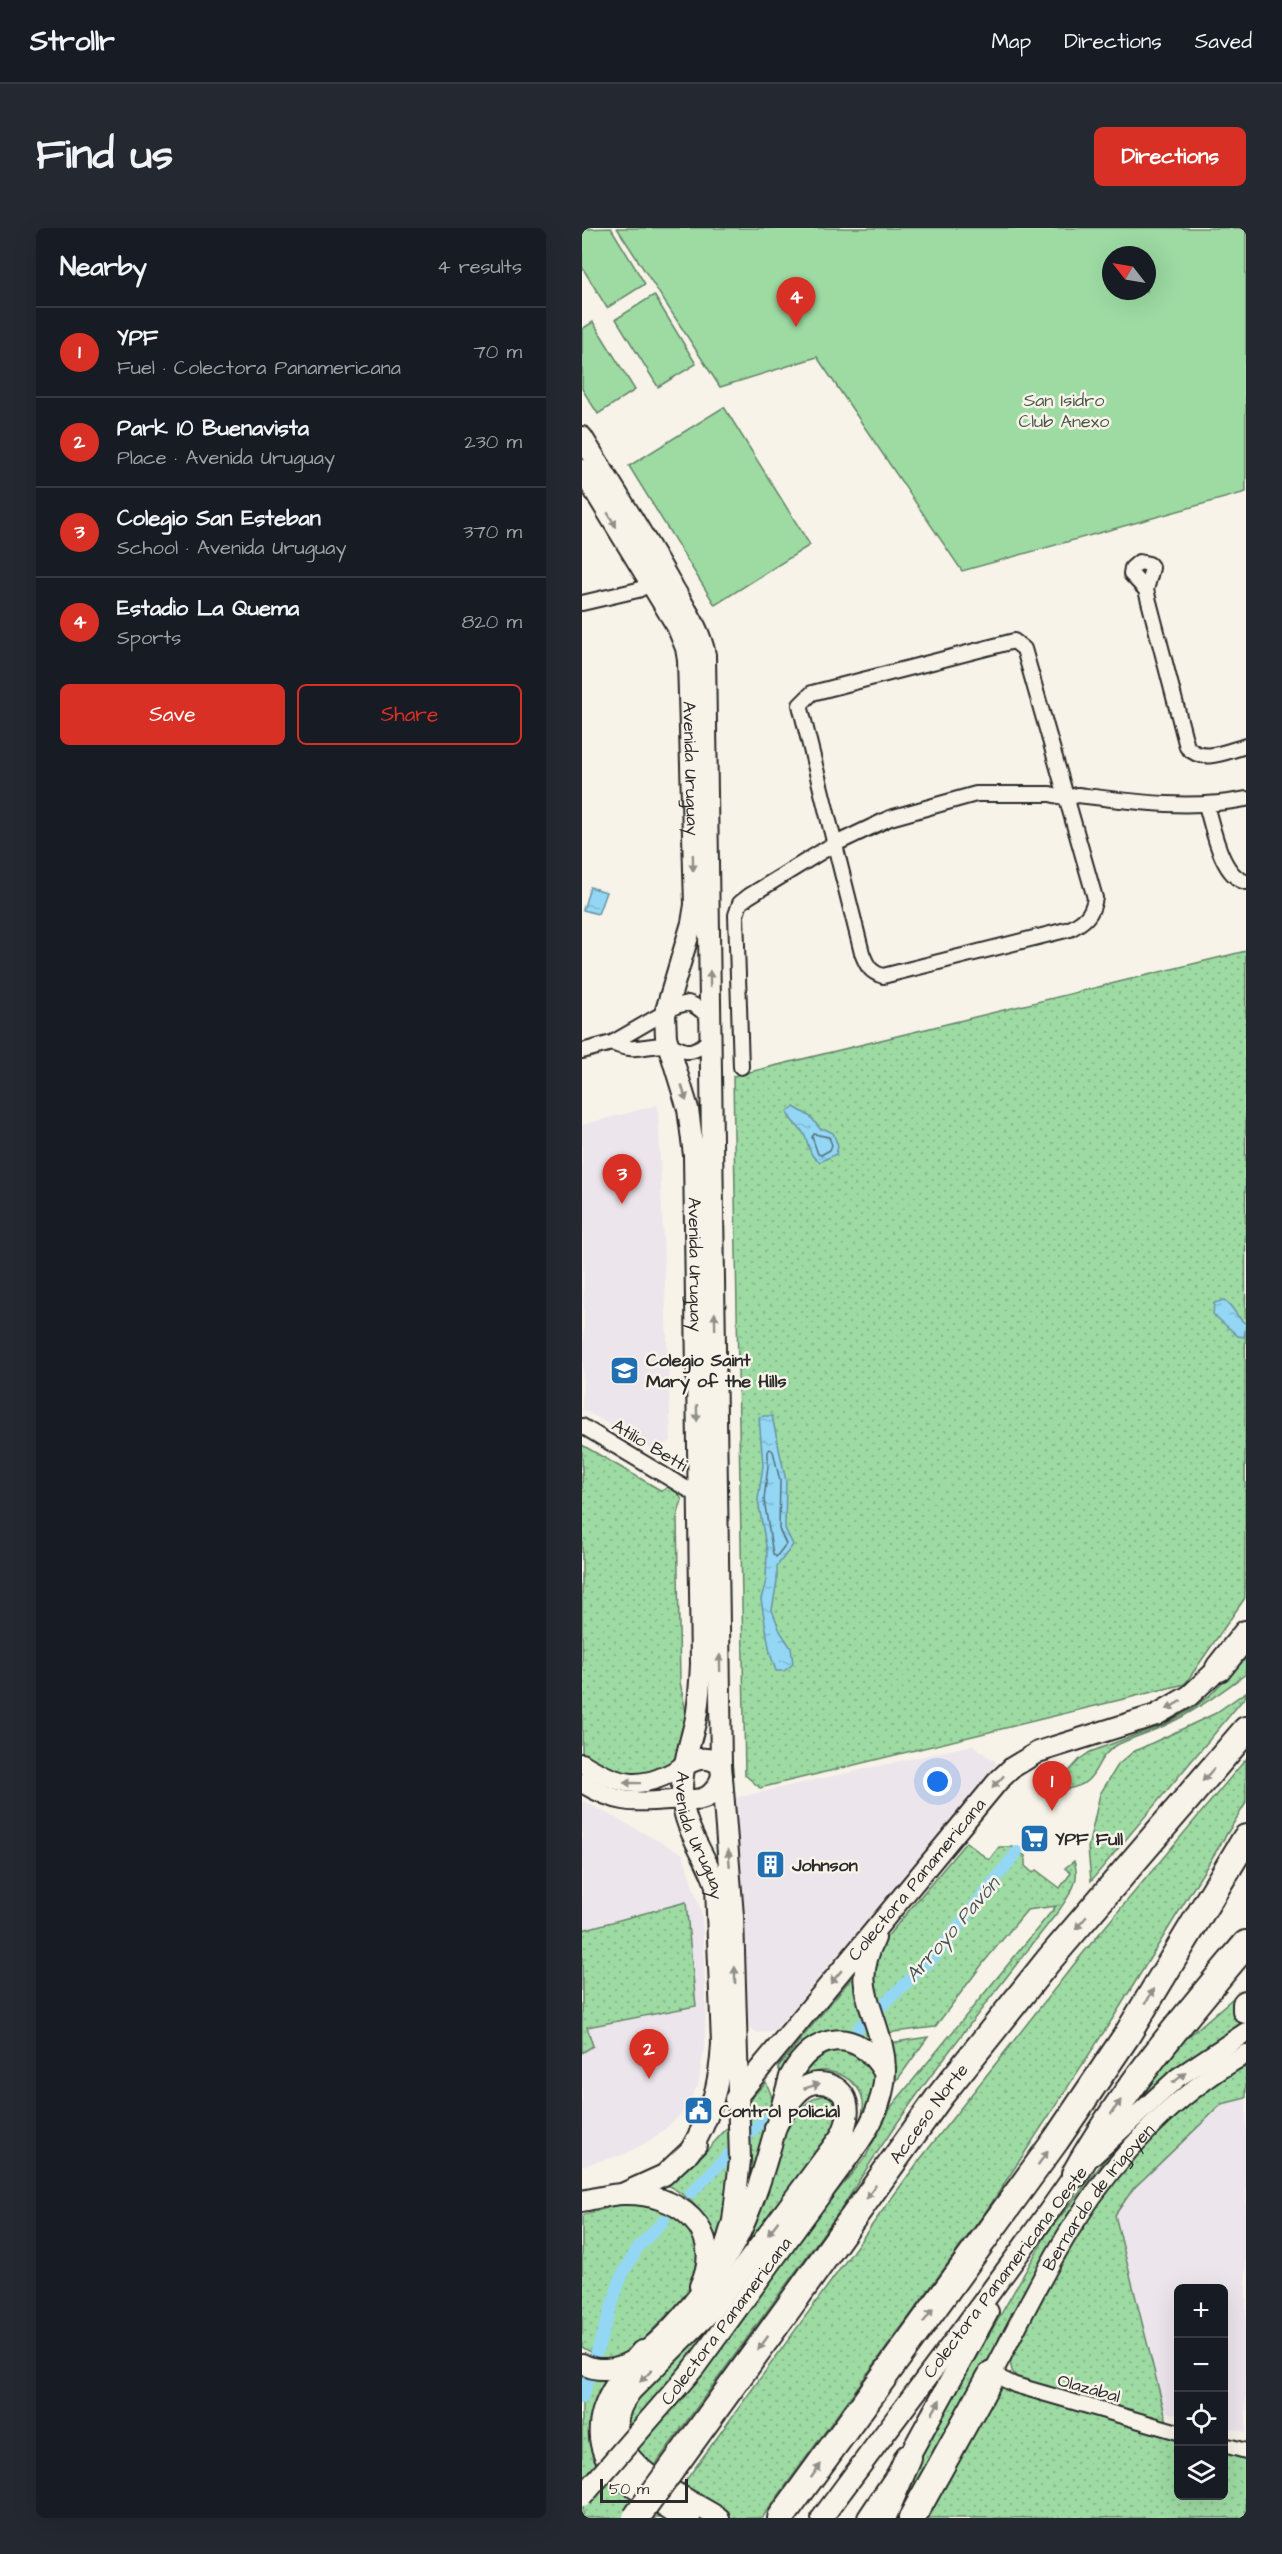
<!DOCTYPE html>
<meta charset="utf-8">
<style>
:root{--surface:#171b24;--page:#242831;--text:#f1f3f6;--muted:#9ea1a6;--line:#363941;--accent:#d93025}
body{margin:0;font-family:"Architects Daughter",sans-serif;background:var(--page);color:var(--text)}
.controls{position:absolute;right:18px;bottom:18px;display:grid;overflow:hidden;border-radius:9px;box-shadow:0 6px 24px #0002}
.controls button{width:54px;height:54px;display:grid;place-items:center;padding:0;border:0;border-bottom:2px solid var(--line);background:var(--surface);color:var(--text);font:30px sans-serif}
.compass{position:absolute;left:520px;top:18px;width:54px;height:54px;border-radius:50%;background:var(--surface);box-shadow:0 6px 24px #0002;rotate:301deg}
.scale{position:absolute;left:18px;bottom:15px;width:88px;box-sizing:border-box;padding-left:6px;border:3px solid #2b2b2b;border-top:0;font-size:16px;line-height:21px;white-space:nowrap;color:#2b2b2b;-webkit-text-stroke:4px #f7f3e8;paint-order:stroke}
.you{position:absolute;left:356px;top:1554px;width:21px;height:21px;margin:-15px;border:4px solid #fff;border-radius:50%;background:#1a73e8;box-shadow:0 0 0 9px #1a73e833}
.badge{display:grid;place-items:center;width:39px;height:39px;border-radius:50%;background:var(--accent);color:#fff;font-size:20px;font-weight:700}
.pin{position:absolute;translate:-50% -50px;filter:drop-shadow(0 2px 3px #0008)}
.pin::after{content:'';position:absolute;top:32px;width:21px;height:18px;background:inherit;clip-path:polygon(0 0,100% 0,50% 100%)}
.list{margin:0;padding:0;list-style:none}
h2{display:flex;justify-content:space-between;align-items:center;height:78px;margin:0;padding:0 24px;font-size:26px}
h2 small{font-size:20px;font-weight:400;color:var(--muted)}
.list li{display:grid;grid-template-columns:39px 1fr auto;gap:18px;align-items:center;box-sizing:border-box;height:90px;padding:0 24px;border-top:2px solid var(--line)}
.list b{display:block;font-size:22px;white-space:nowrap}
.list p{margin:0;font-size:20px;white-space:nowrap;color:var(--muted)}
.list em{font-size:20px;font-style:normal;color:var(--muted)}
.actions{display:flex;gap:12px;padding:18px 24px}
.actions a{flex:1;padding:14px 0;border:2px solid var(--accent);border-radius:9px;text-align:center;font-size:21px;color:var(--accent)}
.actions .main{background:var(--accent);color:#fff}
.icon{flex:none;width:33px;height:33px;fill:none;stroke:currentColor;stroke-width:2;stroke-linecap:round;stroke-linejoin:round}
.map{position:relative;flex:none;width:664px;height:2290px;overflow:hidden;border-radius:9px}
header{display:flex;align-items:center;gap:36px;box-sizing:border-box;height:84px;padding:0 30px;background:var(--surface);border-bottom:2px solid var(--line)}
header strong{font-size:28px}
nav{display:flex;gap:33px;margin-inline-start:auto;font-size:21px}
.intro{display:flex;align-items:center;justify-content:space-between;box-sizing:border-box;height:144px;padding:0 36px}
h1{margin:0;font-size:42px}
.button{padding:15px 27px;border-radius:9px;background:var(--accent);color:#fff;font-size:21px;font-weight:700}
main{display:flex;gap:36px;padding:0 36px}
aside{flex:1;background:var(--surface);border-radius:9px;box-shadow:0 6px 24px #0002}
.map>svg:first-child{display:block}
</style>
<header>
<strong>Strollr</strong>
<nav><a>Map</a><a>Directions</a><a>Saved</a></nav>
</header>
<div class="intro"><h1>Find us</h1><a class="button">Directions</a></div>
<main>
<aside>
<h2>Nearby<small>4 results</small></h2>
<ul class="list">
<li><span class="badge">1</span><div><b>YPF</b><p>Fuel · Colectora Panamericana</p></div><em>70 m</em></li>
<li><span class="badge">2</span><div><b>Park 10 Buenavista</b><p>Place · Avenida Uruguay</p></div><em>230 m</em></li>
<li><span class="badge">3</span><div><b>Colegio San Esteban</b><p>School · Avenida Uruguay</p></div><em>370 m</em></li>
<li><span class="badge">4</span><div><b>Estadio La Quema</b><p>Sports</p></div><em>820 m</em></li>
</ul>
<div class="actions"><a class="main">Save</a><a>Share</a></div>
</aside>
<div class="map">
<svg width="664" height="2290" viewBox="0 0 664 2290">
<defs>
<pattern id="grass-dots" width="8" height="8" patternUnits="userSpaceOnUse" patternTransform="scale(1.5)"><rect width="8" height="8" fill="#9ddba3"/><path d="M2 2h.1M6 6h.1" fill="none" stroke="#87bc8c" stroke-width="1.8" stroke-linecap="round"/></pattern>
<pattern id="water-ripples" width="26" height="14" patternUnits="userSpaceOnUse" patternTransform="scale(1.5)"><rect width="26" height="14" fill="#93d7f4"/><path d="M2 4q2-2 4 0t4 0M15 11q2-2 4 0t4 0" fill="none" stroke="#7fb9d1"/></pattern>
</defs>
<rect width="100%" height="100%" fill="#f7f3e8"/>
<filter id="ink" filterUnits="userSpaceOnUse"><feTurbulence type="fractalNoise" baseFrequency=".0167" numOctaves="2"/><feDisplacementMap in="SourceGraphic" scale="12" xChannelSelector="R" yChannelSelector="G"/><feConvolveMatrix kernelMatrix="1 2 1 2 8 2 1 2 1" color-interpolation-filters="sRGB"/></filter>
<g filter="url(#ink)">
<!-- built -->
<g fill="#ece5ec">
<polygon points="76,877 89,1213 71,1221 0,1181 2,1099 0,897"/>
<polygon points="391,1517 415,1535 193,1802 175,1805 169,1801 165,1794 153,1570"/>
<polygon points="0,1572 101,1626 120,1687 124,1781 122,1822 116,1857 100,1885 74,1909 43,1926 0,1938"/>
<polygon points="664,1861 664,2204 642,2199 642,2060 596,2060 596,2187 462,2152 541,1963 641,1867"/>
</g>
<!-- grass -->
<g fill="url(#grass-dots)" stroke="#648367" stroke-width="1.5">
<polygon points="664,723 663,1370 603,1456 178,1560 163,1547 151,848"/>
<polygon points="0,1217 80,1263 88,1257 93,1259 100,1272 95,1289 98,1454 106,1494 95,1536 46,1551 0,1530"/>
<path d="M 664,1430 L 664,1446 C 639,1464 614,1483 586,1496 C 570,1504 551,1509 535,1517 C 516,1528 518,1540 506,1552 C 501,1557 491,1560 485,1561 L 480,1559 L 479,1552 L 498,1531 L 508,1524 L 583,1496 L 610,1481 L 627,1468 Z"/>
<polygon points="664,1464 664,1468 509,1653 506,1620 518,1566 536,1537 551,1524 632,1486"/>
<polygon points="664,1531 664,1575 531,1790 407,1979 180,2290 149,2290 99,2259 336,1934 497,1730"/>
<path d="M 384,1614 L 407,1632 L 417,1619 L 430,1619 L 443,1628 L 443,1638 L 451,1645 L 454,1642 L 478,1660 L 489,1645 L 483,1640 L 492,1633 C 499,1653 489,1664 478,1681 C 403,1777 325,1872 262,1977 L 70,2241 C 45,2209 34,2208 55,2168 L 253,1931 C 261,1918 273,1905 278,1892 C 289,1866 270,1847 245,1843 C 238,1842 230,1845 222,1846 C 237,1820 254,1817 281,1825 L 296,1853 L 282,1895 L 98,2144 L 112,2155 L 228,1997 L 284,1928 L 309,1879 L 474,1678 L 445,1682 L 402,1734 L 353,1799 L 304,1805 L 290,1770 L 291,1738 L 299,1716 Z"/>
<polygon points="104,1674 114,1778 5,1799 11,1818 0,1825 0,1702"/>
<polygon points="276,1742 297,1816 266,1805 202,1853 196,1839"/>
<polygon points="657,1765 661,1767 660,1789 664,1797 582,1851 552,1878 578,1833"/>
<polygon points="346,1809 313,1855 308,1815"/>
<polygon points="664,1814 664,1822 618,1847 585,1871 534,1925 323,2290 309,2290 336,2231 466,2004 531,1922 581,1871 627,1837"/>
<path d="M 664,1839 L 664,1870 L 640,1876 L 551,1961 L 533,1987 L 585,2194 L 437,2152 L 430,2143 L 428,2133 C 472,2043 521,1951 596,1884 C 616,1866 638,1848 664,1839 Z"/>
<polygon points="184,1854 194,1879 170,1961 165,1958 163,1877"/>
<path d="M 246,1867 L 257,1874 L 256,1899 L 149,2047 C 158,2028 170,2008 177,1988 C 190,1952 200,1870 246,1867 Z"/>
<path d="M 146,1899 L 152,1902 L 153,1949 L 136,2015 C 125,1988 111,1970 85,1957 L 117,1931 Z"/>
<polygon points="43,1975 80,1976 108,1996 118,2026 113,2051 99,2072 57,2116 40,2128 21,2131 0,2119 0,1987"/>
<polygon points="410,2146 596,2204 596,2268 642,2268 642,2217 664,2223 664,2290 330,2290"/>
<polygon points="0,2150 28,2154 22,2164 92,2290 0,2290"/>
</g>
<!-- green -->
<g fill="#9ddba3" stroke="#648367" stroke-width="1.5" fill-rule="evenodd">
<polygon points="29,0 63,56 25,80 0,39 0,1"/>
<path d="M 35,0 L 664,0 L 664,264 L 380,343 L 235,129 L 138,159 ZM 529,27 L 565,27 L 565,63 L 529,63 Z"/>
<polygon points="72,67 114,136 76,159 34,91"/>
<polygon points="11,94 53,162 16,186 0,161 0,101"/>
<polygon points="142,179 228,317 133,377 47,238"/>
</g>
<!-- water -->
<g fill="url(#water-ripples)" stroke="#6992a4" stroke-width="1.5">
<polygon points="8,659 24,664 16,686 1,682"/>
<path d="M 212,879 L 229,889 L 238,901 L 243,901 L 251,905 L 256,918 L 254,926 L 238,934 C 225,928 228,914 220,903 C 214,896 208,893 205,884 Z"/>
<path d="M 642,1072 C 653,1079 652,1088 664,1096 L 662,1109 L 656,1108 L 631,1086 L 632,1075 Z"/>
<polygon points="182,1188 190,1188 204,1253 203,1300 211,1317 195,1338 195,1353 190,1382 198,1403 209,1420 211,1436 202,1443 194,1443 188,1425 179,1371 184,1353 185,1324 176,1272 181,1237 177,1189"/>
</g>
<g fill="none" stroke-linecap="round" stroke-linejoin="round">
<!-- shore -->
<g stroke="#55707b" stroke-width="1.5">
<polygon points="232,906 247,909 250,917 248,922 239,927 236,926 230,909"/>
<polygon points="188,1221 191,1223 198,1253 197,1301 204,1316 194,1329 191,1326 182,1272 186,1238 186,1223"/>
</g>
<!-- canal -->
<g stroke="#93d7f4" stroke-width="12">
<polyline points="276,1800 352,1729 435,1624"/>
<polyline points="109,1965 181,1892"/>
<polyline points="0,2170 39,2049 55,2021 82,1992"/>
</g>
<defs>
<g id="minor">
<path d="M 564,362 L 570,340 L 567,336 L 557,334 L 550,340 L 549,346 L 564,362 L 605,519 C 621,536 645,523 664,518"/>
<polyline points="0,375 56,362 75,352"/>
<path d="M 432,413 L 442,421 L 513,670 C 510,687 503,693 488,701 L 301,748 C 288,744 285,738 280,725 L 218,477 L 230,465 Z"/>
<path d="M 624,577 C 631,600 639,648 664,654"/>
<path d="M 106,775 C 131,783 140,812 112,822 C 101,826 96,818 86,817 C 64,816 53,826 30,815 L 94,778 Z"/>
<polyline points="0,823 30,815"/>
<path d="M 159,839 L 154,687 L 158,675 L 167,668 L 247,619 L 308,590 L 394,566 L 468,566 L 485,570 L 496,567 C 552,574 608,582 664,571"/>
<polyline points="0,1198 117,1268"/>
<polyline points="410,2146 433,2157 596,2204"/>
<polyline points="642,2217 664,2223"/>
</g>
<g id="tertiary">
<path d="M 0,1535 C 39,1559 61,1563 101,1538"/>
<path d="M 0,1555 C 40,1579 57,1574 101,1571"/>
<polyline points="511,1928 595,1850 664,1804"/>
<path id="s1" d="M 410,2146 C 437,2096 462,2042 493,1994 C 535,1927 595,1865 664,1826"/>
</g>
<g id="secondary">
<path d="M 0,209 C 30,258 61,306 89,356 C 102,379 118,401 123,427 L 139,1537 L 151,1688 L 158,1932 L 151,1993 L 137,2040"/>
<path id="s2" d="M 0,242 L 95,398 L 104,420 L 106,432 L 113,677 L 110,695 L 83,786 L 84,809 L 106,881 L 112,927 L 119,1436 C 118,1456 117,1476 113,1495 C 105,1527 94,1557 104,1590 C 111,1614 127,1634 134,1658 L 140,1816 C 138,1857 128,1890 107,1925"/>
<path d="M 101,1538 C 115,1530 125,1527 139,1537"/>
<path d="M 101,1571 C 122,1575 132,1568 140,1549"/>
<path id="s3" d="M 153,1871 L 416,1553 L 431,1539 L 456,1524 L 574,1487 L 607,1468 L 637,1440"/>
<polyline points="40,1966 82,1947 114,1917"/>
<path d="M 0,1973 C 13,1971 28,1966 41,1966 C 94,1964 145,2001 118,2058"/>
<path d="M 0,2136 C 15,2144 34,2142 48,2134 C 85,2115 142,2040 159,2002 C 181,1954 193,1900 208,1849 C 231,1803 276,1799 302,1844"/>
<path d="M 112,2140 L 277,1914 C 297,1885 309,1853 300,1818 C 290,1774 270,1757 293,1710"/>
<path d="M 137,2290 C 94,2263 0,2226 49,2163 L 129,2083 L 258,1909 C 269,1890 271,1863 245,1856 C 237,1854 229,1855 223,1859 C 209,1868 201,1886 193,1900"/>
<path d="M 240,2290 C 324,2175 412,2064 493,1946"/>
<polyline points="286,2290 326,2230 406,2084"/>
</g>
<g id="motorway">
<polyline points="637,1440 664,1406"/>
<polyline points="664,1776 664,1782"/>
<path d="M 493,1946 C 540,1862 602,1790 664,1716"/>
<path id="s4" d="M 215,2068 L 358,1868 L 466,1733 L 664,1502"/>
<path d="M 61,2126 C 30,2161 0,2205 40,2247 L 105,2290"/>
<polyline points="199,2290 474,1912 545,1807 664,1610"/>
<polyline points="300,2290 326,2230"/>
<polyline points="330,2290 410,2146"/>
</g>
</defs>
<!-- minor casing -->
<use href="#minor" stroke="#2b2b2b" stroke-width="18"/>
<!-- tertiary casing -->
<use href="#tertiary" stroke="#2b2b2b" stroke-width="22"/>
<!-- secondary casing -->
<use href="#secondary" stroke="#2b2b2b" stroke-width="24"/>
<!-- motorway casing -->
<use href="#motorway" stroke="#2b2b2b" stroke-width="30"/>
<!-- minor -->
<use href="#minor" stroke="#f7f3e8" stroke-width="14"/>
<!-- tertiary -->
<use href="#tertiary" stroke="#f7f3e8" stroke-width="18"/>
<!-- secondary -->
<use href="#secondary" stroke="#f7f3e8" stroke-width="20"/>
<!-- motorway -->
<use href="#motorway" stroke="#f7f3e8" stroke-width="26"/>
<defs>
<polyline id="secondary-bridge" points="0,2269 112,2140"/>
<polyline id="motorway-bridge" points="54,2290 215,2068"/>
</defs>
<!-- secondary-bridge casing -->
<use href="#secondary-bridge" stroke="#2b2b2b" stroke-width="24" stroke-linecap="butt"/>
<!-- motorway-bridge casing -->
<use href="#motorway-bridge" stroke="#2b2b2b" stroke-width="30" stroke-linecap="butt"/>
<!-- secondary-bridge -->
<use href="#secondary-bridge" stroke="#f7f3e8" stroke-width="20"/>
<!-- motorway-bridge -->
<use href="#motorway-bridge" stroke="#f7f3e8" stroke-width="26"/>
</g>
<!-- one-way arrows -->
<defs><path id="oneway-solid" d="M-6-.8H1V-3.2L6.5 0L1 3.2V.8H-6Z" transform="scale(1.5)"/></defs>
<g fill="#918f8a">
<use href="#oneway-solid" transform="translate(30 292) rotate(59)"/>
<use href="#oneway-solid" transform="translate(111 635) rotate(89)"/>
<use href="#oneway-solid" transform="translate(128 751) rotate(-91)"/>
<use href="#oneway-solid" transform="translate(102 865) rotate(74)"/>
<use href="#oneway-solid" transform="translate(133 1093) rotate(-91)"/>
<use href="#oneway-solid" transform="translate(115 1185) rotate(89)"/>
<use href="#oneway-solid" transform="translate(138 1435) rotate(-91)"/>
<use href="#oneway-solid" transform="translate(592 1477) rotate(149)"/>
<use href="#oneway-solid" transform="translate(626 1547) rotate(131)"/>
<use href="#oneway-solid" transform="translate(416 1554) rotate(133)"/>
<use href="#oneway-solid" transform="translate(50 1555) rotate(-179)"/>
<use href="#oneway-solid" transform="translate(147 1630) rotate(-95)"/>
<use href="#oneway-solid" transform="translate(499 1695) rotate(131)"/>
<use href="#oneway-solid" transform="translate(153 1747) rotate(-91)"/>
<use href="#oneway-solid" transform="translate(254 1749) rotate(130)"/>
<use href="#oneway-solid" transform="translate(568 1768) rotate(-59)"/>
<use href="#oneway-solid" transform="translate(597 1850) rotate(-38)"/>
<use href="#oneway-solid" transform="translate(230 1858) rotate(-18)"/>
<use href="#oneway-solid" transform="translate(534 1879) rotate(-55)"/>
<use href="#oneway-solid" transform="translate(461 1930) rotate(-54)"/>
<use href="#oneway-solid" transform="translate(289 1964) rotate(125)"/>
<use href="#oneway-solid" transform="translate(191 2000) rotate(127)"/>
<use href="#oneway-solid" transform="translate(346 2088) rotate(-54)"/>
<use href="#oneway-solid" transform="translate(181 2115) rotate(126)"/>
<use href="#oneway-solid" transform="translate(64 2148) rotate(136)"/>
<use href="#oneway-solid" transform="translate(354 2179) rotate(-61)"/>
<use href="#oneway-solid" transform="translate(234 2243) rotate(-54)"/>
</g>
</g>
<!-- icons -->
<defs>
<symbol id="school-square" viewBox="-11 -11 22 22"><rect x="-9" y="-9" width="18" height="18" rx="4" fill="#1f6fb2" stroke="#f7f3e8"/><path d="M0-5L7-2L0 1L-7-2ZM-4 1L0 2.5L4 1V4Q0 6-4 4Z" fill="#fff"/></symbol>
<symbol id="supermarket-square" viewBox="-11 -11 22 22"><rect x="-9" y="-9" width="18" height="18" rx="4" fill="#1f6fb2" stroke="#f7f3e8"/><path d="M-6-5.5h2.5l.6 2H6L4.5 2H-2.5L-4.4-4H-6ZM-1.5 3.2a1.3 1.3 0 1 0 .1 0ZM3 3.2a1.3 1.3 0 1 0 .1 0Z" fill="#fff"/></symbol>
<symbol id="building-square" viewBox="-11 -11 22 22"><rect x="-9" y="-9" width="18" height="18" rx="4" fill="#1f6fb2" stroke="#f7f3e8"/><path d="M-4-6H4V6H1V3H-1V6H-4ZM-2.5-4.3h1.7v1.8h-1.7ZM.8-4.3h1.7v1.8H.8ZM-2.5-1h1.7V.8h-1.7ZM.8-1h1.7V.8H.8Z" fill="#fff"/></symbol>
<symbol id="civic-square" viewBox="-11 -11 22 22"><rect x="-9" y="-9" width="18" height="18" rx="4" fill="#1f6fb2" stroke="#f7f3e8"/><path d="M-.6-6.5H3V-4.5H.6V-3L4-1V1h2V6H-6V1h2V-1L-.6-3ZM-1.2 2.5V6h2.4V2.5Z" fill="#fff"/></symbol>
</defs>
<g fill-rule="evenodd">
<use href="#school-square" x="26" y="1126" width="33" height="33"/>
<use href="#supermarket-square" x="436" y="1594" width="33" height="33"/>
<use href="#building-square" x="172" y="1620" width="33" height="33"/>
<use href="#civic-square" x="100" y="1866" width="33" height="33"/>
</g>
<g text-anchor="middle" stroke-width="5" stroke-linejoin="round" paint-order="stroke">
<!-- park labels -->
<g font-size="18" fill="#485749" stroke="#f7f3e8">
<text x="482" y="178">San Isidro<tspan x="482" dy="21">Club Anexo</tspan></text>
</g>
<!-- street labels -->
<g font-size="18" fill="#2b2b2b" stroke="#f7f3e8">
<text dy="6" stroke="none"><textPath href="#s2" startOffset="327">Avenida Uruguay</textPath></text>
<text dy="6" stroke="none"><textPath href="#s2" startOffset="831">Avenida Uruguay</textPath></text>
<text transform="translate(68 1217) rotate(31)" y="6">Atilio Betti</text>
<text dy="6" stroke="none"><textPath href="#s2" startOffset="1407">Avenida Uruguay</textPath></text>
<text dy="6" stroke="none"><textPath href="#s3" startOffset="285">Colectora Panamericana</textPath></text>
<text dy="6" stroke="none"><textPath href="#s4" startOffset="225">Acceso Norte</textPath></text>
<text dy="6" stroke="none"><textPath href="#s1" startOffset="207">Bernardo de Irigoyen</textPath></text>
<text transform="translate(423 2044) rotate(-53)" y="6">Colectora Panamericana Oeste</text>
<text transform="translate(144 2093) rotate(-53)" y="6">Colectora Panamericana</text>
<text transform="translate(507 2160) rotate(16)" y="6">Olazábal</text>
</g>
<!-- poi labels -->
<g font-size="18" font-weight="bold" fill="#2b2b2b" stroke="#f7f3e8" text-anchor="start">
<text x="64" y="1138">Colegio Saint<tspan x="64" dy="21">Mary of the Hills</tspan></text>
<text x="473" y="1617">YPF Full</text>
<text x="210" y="1643">Johnson</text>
<text x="137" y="1889">Control policial</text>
</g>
<!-- water labels -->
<g font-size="20" font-style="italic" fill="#45565d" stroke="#f7f3e8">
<text transform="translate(370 1701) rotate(-49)" y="7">Arroyo Pavón</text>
</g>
</g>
</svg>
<div class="controls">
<button>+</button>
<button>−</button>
<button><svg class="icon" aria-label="locate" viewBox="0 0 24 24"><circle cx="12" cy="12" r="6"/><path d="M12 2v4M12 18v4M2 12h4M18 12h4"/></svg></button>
<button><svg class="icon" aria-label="layers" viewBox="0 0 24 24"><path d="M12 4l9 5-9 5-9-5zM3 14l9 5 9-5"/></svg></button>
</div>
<svg class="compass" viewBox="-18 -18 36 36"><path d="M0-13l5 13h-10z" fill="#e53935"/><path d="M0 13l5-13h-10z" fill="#9ea1a6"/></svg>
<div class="scale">50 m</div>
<div class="you"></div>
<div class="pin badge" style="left:470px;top:1583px">1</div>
<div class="pin badge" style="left:67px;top:1851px">2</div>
<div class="pin badge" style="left:40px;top:976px">3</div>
<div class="pin badge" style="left:214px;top:99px">4</div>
</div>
</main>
